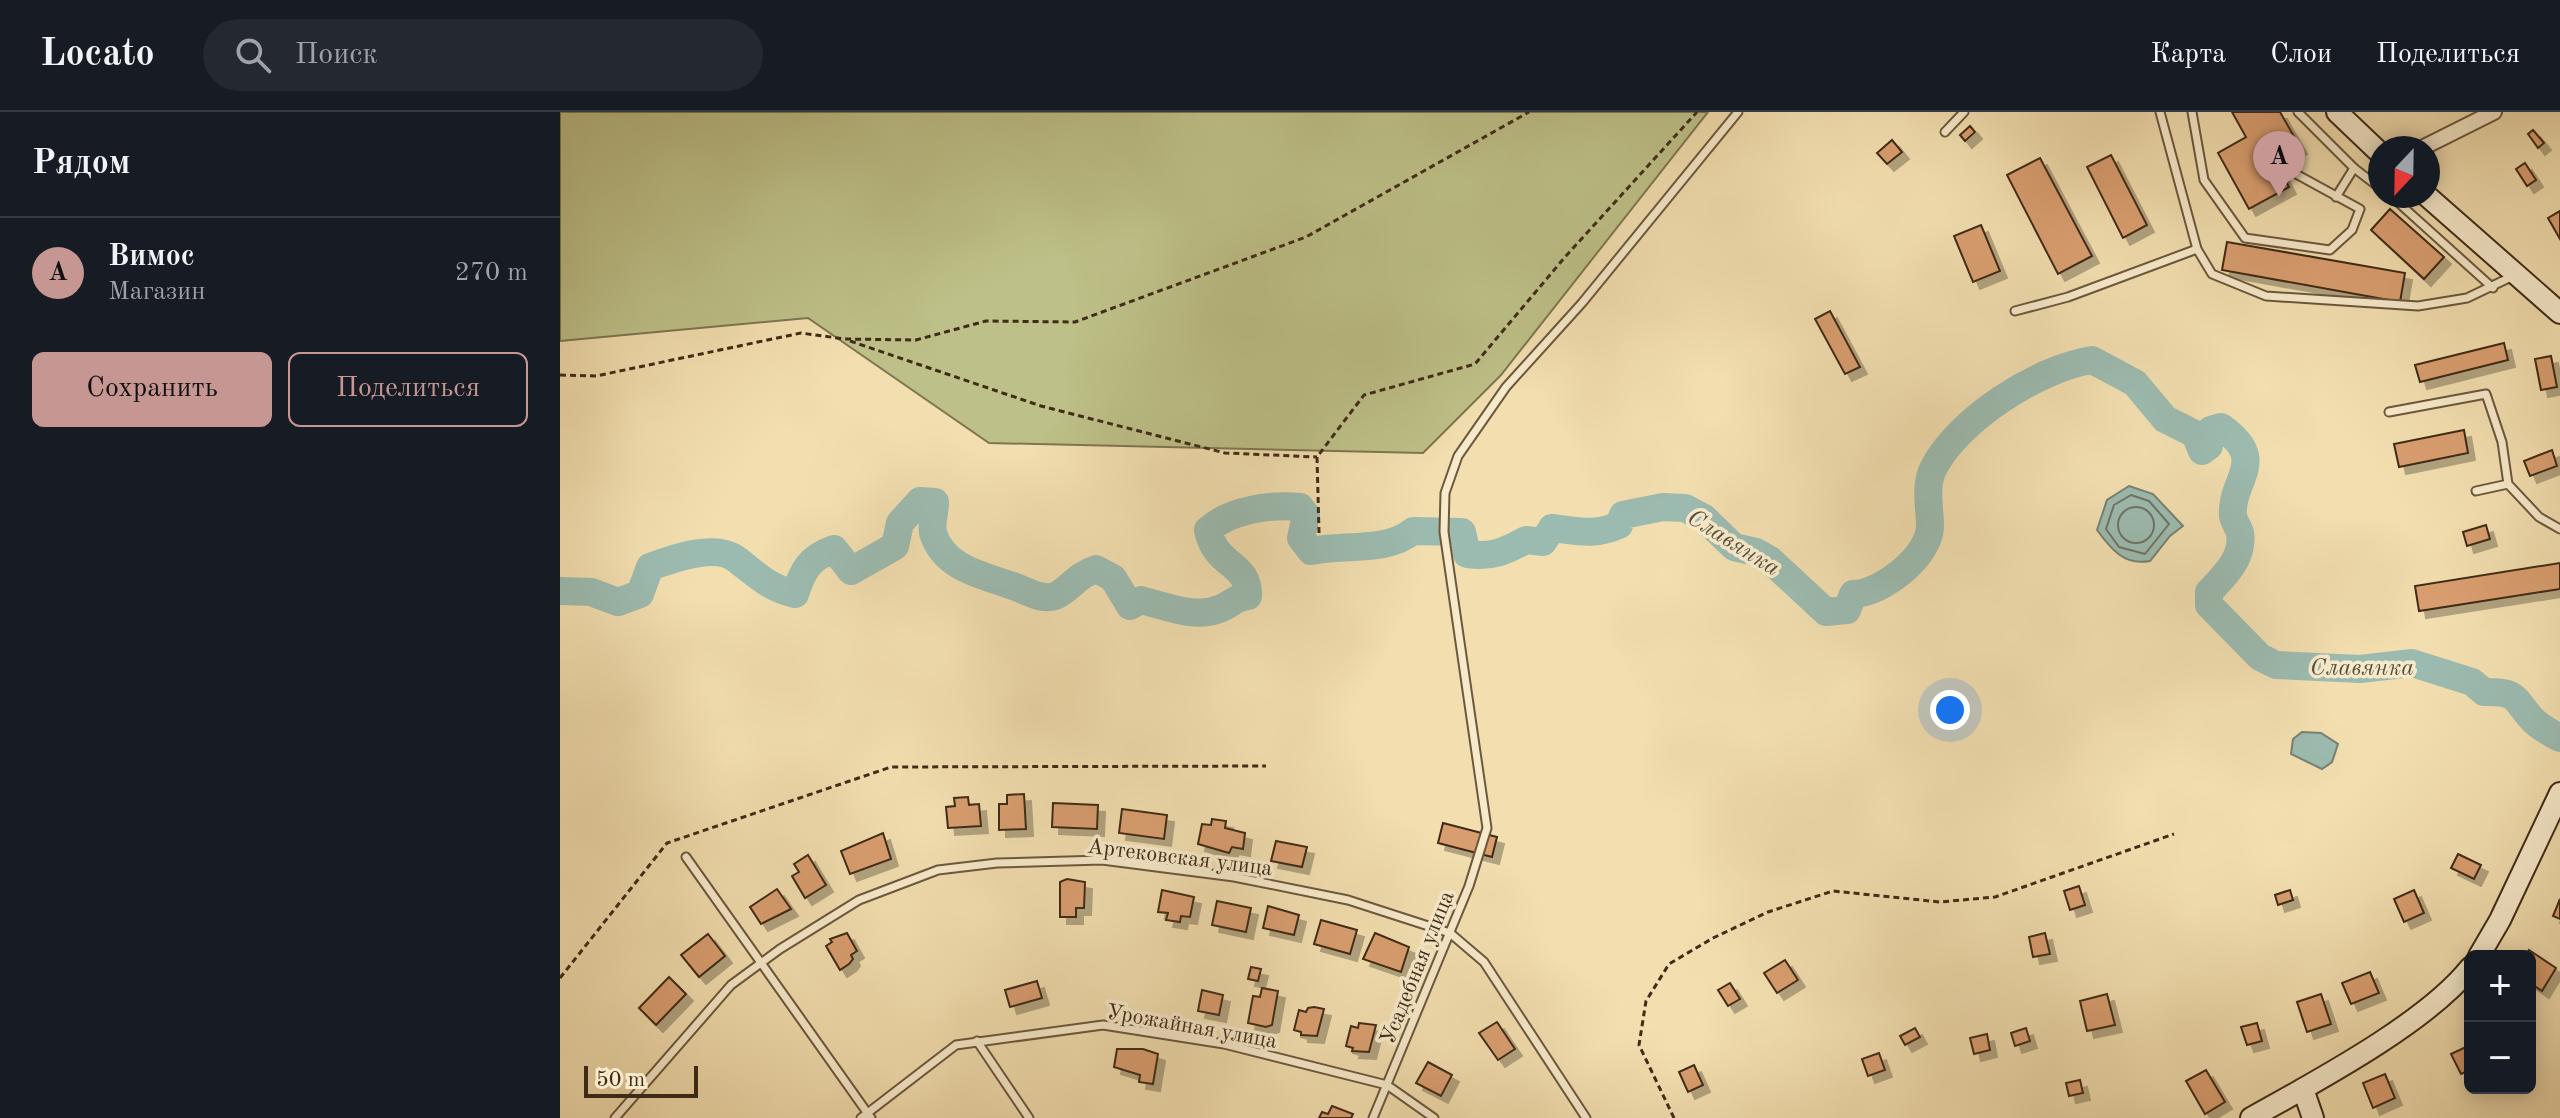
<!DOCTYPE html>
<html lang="ru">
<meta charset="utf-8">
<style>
:root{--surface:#171b24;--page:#242831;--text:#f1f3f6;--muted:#9ea1a6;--line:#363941;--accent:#c59692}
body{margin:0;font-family:"Old Standard TT",serif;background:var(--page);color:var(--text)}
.controls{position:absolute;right:24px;bottom:24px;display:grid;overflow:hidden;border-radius:12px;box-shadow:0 4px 20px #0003}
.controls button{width:72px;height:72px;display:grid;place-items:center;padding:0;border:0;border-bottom:2px solid var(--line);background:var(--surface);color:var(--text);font:40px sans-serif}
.compass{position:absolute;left:1808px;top:24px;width:72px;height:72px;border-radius:50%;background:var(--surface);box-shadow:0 4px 20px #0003;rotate:202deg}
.scale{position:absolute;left:24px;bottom:20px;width:114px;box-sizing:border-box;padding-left:8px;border:4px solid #402b17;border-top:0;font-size:22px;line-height:28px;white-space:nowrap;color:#402b17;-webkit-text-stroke:6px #f7eacb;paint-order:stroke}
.you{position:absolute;left:1390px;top:598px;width:28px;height:28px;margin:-20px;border:6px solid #fff;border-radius:50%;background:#1a73e8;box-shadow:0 0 0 12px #1a73e833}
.badge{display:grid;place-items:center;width:52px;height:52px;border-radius:50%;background:var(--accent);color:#111;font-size:26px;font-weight:700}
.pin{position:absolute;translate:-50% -66px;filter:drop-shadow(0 2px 4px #0008)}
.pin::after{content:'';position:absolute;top:42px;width:28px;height:24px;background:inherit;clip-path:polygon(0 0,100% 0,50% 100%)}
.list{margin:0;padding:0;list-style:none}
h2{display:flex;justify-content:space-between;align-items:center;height:104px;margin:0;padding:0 32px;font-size:34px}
h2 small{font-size:26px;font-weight:400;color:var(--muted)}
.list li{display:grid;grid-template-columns:52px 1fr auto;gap:24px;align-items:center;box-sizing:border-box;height:112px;padding:0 32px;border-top:2px solid var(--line)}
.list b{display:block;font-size:30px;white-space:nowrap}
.list p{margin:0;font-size:26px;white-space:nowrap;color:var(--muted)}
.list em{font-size:26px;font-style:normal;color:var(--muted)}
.actions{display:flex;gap:16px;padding:24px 32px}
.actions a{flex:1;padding:18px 0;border:2px solid var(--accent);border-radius:12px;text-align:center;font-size:28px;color:var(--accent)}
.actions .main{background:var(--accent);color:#111}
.icon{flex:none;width:44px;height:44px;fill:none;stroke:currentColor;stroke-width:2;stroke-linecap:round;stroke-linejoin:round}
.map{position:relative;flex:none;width:2000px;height:1006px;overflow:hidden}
header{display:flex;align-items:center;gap:48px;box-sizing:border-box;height:112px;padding:0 40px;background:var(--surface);border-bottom:2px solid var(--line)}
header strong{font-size:38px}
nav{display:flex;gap:44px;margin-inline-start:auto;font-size:28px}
.search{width:560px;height:72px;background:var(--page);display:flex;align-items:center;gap:20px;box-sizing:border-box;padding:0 28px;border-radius:44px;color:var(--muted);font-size:30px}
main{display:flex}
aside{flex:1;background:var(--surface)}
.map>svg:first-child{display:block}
</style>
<header>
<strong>Locato</strong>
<div class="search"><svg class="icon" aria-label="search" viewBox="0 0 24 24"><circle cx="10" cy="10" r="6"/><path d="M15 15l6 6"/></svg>Поиск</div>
<nav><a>Карта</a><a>Слои</a><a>Поделиться</a></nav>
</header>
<main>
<aside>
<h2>Рядом<small></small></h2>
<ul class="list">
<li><span class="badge">A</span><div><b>Вимос</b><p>Магазин</p></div><em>270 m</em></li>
</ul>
<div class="actions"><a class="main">Сохранить</a><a>Поделиться</a></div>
</aside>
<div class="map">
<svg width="2000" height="1006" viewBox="0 0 2000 1006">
<defs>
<filter id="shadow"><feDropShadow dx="7" dy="7" stdDeviation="0" flood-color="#0004"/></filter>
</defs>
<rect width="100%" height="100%" fill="#f2deaf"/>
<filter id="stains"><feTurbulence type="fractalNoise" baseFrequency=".0025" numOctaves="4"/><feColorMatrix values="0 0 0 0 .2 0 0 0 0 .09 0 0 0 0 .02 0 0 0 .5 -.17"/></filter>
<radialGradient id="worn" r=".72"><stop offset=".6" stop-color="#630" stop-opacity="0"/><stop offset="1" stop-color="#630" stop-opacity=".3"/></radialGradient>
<!-- green -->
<polygon fill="#bdc088" stroke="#7e7650" stroke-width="2" points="0,0 1148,0 941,263 863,341 429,331 248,206 0,229"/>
<!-- water -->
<g fill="#9cbbb0" stroke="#778173" stroke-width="2">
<path d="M 1569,374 L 1593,382 L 1623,414 L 1610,424 L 1590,449 C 1564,454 1551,437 1537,418 L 1547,388 Z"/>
<polygon points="1742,620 1761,621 1778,632 1772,650 1762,657 1731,642 1733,627"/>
</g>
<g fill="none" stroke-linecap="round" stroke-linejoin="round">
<!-- shore -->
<g stroke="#6e7364" stroke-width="2">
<polygon points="1571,383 1589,389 1609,412 1585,442 1559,435 1546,417 1554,393"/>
<circle cx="1576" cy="413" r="18"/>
</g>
<!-- river -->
<path stroke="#9cbbb0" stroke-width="28" d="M 0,479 L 31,480 L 58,490 L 80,482 L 90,455 C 112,447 155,431 176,447 C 197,463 209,476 235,482 C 243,458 249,446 274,437 L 291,459 L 335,434 L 340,411 L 360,389 L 375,390 C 375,400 371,412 373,421 C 384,457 423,463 453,474 C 465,478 481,489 495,484 C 509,478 517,463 536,457 L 553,466 L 570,494 L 581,488 C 605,494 635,507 659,497 C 671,493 675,485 688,484 C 689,450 656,456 648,418 C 670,398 710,392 740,395 L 746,403 L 741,426 L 751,439 C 783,432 826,441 853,419 L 902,420 L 907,442 C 931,446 946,439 966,428 L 983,430 L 992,416 C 1019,419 1034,424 1059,413 L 1063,403 L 1103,395 L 1125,396 L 1144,406 L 1174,435 L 1196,440 L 1210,448 L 1266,500 L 1287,498 L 1293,482 C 1321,482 1370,444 1370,414 C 1370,395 1364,374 1374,355 C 1399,307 1479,256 1532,248 L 1575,271 L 1605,307 L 1635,322 L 1642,339 L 1649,334 L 1651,318 L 1661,315 C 1710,349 1670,367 1673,404 C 1674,410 1679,416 1680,421 C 1684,446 1664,464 1649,480 L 1649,493 L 1700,545 L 1716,553 L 1800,557 L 1852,551 L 1912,570 L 1924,580 C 1958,579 1953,586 1972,607 C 1979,615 1991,621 2000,626"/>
</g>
<!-- building -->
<g fill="#d99e70" stroke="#402b17" stroke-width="2" filter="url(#shadow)">
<polygon points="1672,0 1720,0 1740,35 1715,48 1729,75 1689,97 1658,41 1686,25"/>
<polygon points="1410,14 1415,20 1405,29 1400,23"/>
<polygon points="1973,18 1984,31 1978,36 1968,22"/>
<polygon points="1332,28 1342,40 1327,52 1317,41"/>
<polygon points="1551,43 1587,113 1563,126 1527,55"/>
<polygon points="1480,46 1532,144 1498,162 1447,63"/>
<polygon points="1965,51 1976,68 1967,74 1956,57"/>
<polygon points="1830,97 1884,145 1864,167 1811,118"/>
<polygon points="2000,99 2000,127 1988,106"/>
<polygon points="1421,113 1440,159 1413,170 1394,124"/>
<polygon points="1667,130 1845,161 1840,190 1662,158"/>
<polygon points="1270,199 1300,255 1285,262 1255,207"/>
<polygon points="1944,231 1948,248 1860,270 1855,253"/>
<polygon points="1991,244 1997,275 1981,278 1975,247"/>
<polygon points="1904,318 1908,341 1839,355 1834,332"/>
<polygon points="1992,338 1997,354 1970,364 1964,349"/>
<polygon points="1926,413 1930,427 1907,434 1903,420"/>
<polygon points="2000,451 2000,477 1859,499 1855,474"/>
<polygon points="464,682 466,717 439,718 439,692 447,692 447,683"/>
<polygon points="408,685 409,693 419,692 421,714 388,716 386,695 395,694 394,686"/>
<polygon points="493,691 538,693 537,717 492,715"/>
<polygon points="562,697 607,703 604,727 559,721"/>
<polygon points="652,707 666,709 665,716 685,721 683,737 672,735 669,741 638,732 642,712 651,713"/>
<polygon points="883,711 937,725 932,745 878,731"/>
<polygon points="323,721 331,747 290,762 281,739"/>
<polygon points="716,729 747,735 742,755 711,749"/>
<polygon points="1898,742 1921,753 1914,767 1891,756"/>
<polygon points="248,743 266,773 245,786 232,764 239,760 234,752"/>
<polygon points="507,767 525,770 524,796 516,796 516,805 500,805 500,770"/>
<polygon points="1519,774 1525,793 1510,798 1504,779"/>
<polygon points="217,777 231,797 201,812 190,795"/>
<polygon points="602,778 634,785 630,805 621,804 620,810 606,808 608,801 598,800"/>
<polygon points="1730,778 1733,788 1718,793 1715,783"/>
<polygon points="1854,778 1864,801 1844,810 1834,787"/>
<polygon points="2000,787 2000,807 1993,804"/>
<polygon points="657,789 691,796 686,820 652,813"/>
<polygon points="708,794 739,803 734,823 703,816"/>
<polygon points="761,808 797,818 790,842 754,832"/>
<polygon points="287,821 297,839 291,843 293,847 289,852 280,858 266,834 272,830 270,827"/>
<polygon points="815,821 849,835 841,860 803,847"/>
<polygon points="1485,821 1490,842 1473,845 1469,825"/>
<polygon points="148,822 165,844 139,865 121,843"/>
<polygon points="1969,838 1996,856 1982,879 1970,871 1970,844 1965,844"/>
<polygon points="1225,848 1238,868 1217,881 1204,861"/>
<polygon points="691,855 701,857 698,869 688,867"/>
<polygon points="1810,860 1819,881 1791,892 1782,871"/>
<polygon points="109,865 126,882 96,913 79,896"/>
<polygon points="477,869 482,886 450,895 445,878"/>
<polygon points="1170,871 1180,887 1168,894 1158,878"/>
<polygon points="702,876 718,879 712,913 706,915 688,911 693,884 700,885"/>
<polygon points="642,878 663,883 659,903 638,899"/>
<polygon points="1547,882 1555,913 1527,919 1520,889"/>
<polygon points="1761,882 1771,912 1747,920 1737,890"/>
<polygon points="754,895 764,897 757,924 741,923 741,920 734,918 739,898 746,900 748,896"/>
<polygon points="937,910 955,937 938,948 919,921"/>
<polygon points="799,911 816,913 809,940 792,939 793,936 786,934 791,914 798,916"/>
<polygon points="1697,911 1702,929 1687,933 1681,915"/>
<polygon points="1355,916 1360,925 1345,933 1340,924"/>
<polygon points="1466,916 1470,929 1455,934 1451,921"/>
<polygon points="1427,922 1430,938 1414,942 1410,926"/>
<polygon points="1908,934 1910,958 1901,962 1891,942"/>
<polygon points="557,937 583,937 598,942 593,972 579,970 580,963 554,955"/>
<polygon points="1319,941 1325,958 1308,964 1302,947"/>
<polygon points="868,950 892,963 881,984 856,971"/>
<polygon points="1134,953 1143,973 1128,980 1119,960"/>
<polygon points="1646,958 1665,990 1645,1002 1626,969"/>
<polygon points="1825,962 1835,986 1813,996 1803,971"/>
<polygon points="1520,968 1523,981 1509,984 1506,971"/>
<polygon points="772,994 793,1002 791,1006 759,1006 762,1000 768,1002"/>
</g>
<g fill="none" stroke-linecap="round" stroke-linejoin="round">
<defs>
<g id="lane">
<polyline points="1600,0 1637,137 1652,162 1706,184 1858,194 1907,186 1953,164"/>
<polyline points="1632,0 1644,68 1685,126 1770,138 1792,118 1800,97 1736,62"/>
<polyline points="1738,0 1794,56 1820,76"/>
<polyline points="1385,20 1404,0"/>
<polyline points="1831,84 1933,176"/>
<polyline points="1776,85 1794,56"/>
<polyline points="1455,199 1508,185 1637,137"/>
<polyline points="1829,300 1926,282 1942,330 1948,372 1979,405 2000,417"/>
<polyline points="1916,379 1948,372"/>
<polyline points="126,745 311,1006"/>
<polyline points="417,929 469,1006"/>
<polyline points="55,1006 171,873 220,837 299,788 378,758 437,751 542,748 674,765 788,788 890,821 924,850 1026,1006"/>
<polyline points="301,1006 396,933 543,913 664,932 827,973 874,1006"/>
<polyline points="813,1006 909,774 927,716 884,420 885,381 898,344 946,275 1022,191 1178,0"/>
</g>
<polyline id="street" points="1862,36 1934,0"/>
<g id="secondary">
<polyline points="1777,0 1820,41"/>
<polyline points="1867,84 2000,201"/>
<polyline points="1919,844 1940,808 2000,681"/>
<polyline points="1743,977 1753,1006"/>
<path d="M 1691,1006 C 1755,970 1865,912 1910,856"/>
</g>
</defs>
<!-- lane casing -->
<use href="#lane" stroke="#6c583d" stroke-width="11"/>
<!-- street casing -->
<use href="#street" stroke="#6c583d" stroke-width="18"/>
<!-- secondary casing -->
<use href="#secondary" stroke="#402b17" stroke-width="24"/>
<!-- path -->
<g stroke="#402b17" stroke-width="3" stroke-dasharray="6 4" stroke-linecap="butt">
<polyline points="290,229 481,294 665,341 757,345"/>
<polyline points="0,263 36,264 241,221 285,227 356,228 426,209 515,210 746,125 969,0"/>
<polyline points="759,421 757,345 804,283 915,252 1005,145 1137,0"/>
<polyline points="0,866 107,731 331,655 706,654"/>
<polyline points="1114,1006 1079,933 1086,889 1109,852 1153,826 1208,800 1273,779 1380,790 1435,785 1614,722"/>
</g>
<!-- lane -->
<use href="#lane" stroke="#f7eacb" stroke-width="7"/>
<!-- street -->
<use href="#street" stroke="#f7eacb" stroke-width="14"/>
<!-- secondary -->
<use href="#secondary" stroke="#f7eacb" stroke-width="20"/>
</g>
<g text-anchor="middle" stroke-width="7" stroke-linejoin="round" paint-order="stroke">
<!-- street labels -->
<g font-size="22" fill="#402b17" stroke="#f7eacb">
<text transform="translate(620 744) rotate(7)" y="8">Артековская улица</text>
<text transform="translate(856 855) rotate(-68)" y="8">Усадебная улица</text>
<text transform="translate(632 913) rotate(10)" y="8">Урожайная улица</text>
</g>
<!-- water labels -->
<g font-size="24" font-style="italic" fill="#574f3d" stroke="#f7eacb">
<text transform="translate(1174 430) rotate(32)" y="8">Славянка</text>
<text x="1802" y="563">Славянка</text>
</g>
</g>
<rect width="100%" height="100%" filter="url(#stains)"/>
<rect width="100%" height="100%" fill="url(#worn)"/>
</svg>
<div class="controls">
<button>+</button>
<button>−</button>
</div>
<svg class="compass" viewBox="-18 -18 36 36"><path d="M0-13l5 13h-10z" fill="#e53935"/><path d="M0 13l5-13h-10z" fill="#9ea1a6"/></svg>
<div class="scale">50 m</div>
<div class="you"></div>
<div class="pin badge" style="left:1719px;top:85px">A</div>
</div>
</main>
